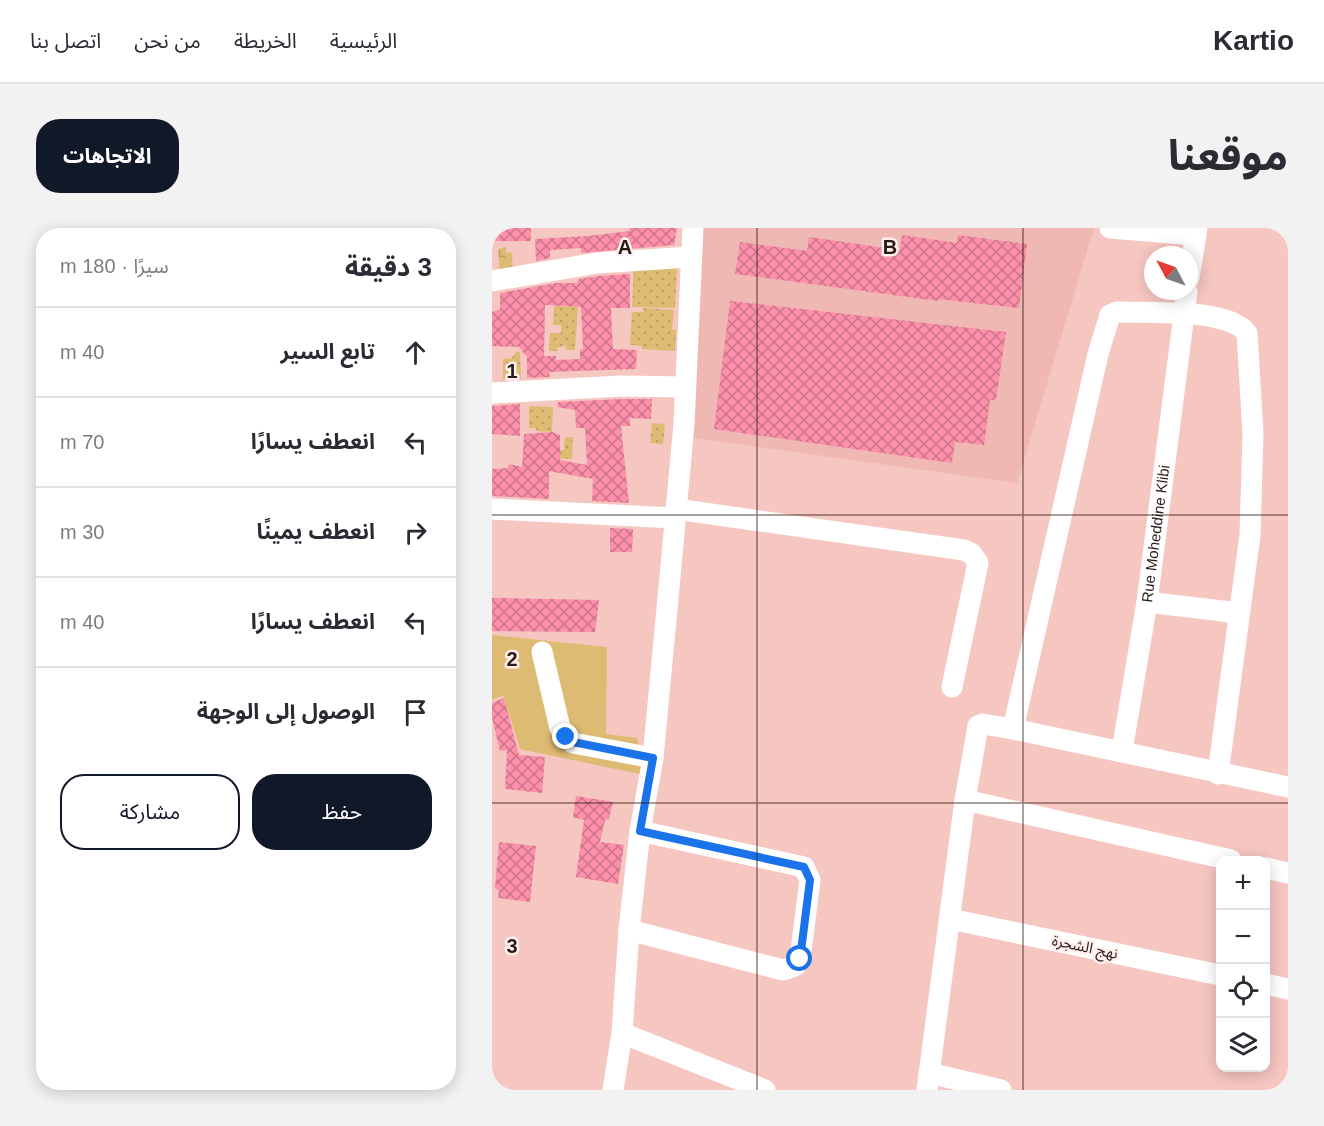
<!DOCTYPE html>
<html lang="ar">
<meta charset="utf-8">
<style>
:root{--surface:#fff;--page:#f2f2f3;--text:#2b2b33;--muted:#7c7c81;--line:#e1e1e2;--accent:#111827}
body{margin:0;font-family:Helvetica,"Noto Sans Arabic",sans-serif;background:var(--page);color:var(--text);direction:rtl}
.controls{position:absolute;right:18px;bottom:18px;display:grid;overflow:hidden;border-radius:12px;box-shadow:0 3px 15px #0003}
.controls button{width:54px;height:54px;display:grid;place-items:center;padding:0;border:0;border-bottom:2px solid var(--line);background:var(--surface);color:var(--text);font:30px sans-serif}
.compass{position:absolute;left:652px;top:18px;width:54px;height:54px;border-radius:50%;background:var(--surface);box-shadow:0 3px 15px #0003;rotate:311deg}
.stop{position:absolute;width:18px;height:18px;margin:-14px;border:4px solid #1a73e8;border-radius:50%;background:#fff}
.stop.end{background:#1a73e8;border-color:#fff;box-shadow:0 2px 6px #0008}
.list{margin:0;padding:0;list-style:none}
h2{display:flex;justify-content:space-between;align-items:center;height:78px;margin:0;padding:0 24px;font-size:26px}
h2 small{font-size:20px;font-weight:400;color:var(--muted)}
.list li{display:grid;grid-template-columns:39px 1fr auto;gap:18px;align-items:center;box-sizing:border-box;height:90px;padding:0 24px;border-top:2px solid var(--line)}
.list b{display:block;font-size:22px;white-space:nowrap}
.list em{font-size:20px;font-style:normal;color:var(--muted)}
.actions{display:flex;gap:12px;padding:18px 24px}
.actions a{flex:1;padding:14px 0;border:2px solid var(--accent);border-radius:24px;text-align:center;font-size:21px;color:var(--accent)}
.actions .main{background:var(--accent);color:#fff}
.icon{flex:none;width:33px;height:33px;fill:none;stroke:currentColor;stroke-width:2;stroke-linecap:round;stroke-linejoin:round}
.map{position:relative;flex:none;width:796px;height:862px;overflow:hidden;direction:ltr;border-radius:24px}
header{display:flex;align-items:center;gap:36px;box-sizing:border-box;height:84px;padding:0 30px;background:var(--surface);border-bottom:2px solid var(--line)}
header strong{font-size:28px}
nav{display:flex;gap:33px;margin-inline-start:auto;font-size:21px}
.intro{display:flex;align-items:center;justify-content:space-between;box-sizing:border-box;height:144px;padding:0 36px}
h1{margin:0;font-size:42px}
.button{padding:15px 27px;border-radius:24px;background:var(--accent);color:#fff;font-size:21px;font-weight:700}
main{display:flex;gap:36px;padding:0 36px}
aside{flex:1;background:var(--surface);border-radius:24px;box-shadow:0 3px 15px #0003}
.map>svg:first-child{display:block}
</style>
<header>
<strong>Kartio</strong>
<nav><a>الرئيسية</a><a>الخريطة</a><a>من نحن</a><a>اتصل بنا</a></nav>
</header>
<div class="intro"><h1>موقعنا</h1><a class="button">الاتجاهات</a></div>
<main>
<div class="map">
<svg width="796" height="862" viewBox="0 0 796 862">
<defs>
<pattern id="wetland-marsh" width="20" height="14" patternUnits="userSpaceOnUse" patternTransform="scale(1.5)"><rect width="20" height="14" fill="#debb72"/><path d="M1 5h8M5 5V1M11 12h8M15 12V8" fill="none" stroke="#bfa062"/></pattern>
<pattern id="garden-dots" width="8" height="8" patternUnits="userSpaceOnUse" patternTransform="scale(1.5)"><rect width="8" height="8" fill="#debb72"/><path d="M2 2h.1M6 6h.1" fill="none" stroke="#bfa062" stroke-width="1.8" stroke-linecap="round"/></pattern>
<pattern id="building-cross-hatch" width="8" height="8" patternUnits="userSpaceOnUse" patternTransform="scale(1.5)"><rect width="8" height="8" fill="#fc8faa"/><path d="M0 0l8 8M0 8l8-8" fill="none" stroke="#cc7489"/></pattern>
</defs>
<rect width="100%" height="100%" fill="#f6c6c1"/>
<!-- built -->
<polygon fill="#f0b8b3" points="211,0 602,0 525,255 201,210"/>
<!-- green -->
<polygon fill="#debb72" points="0,407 115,419 114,506 145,510 157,548 28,521 11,467 0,472"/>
<!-- wetland -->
<polygon fill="url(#wetland-marsh)" points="14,19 14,24 20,25 21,48 8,50 6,21"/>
<!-- garden -->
<g fill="url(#garden-dots)">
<polygon points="142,35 185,40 183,80 140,79"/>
<polygon points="62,78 86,79 83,122 75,122 73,117 65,120 66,123 57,123 58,105 69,105 69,97 61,97"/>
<polygon points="151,80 182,82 180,101 184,102 183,123 150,121 150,118 138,117 140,84 151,84"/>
<polygon points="24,124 28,124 29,150 11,151 11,131 20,130"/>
<polygon points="37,178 61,179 60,204 45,203 43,200 37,200"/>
<polygon points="160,195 173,196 171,216 158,215"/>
<polygon points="73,209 81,209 80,231 49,230 49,221 72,222"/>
</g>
<!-- building -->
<g fill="url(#building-cross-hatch)" fill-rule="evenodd">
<rect x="0" y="0" width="39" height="13"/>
<polygon points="137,0 185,0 182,17 89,25 89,20 58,22 58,30 44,33 43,11 96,8 138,3"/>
<polygon points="410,7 465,15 466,7 535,16 527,80 446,71 446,73 243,46 248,14 315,23 317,9 408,22"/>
<path d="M 138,46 L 138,80 L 119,80 L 121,121 L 145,122 L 144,141 L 57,144 L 58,149 L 35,150 L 35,129 L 27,119 L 0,118 L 0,84 L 8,81 L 8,65 L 64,55 L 85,55 L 87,51 L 106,48 ZM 53,77 L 89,79 L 91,121 L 88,122 L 88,131 L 64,132 L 64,128 L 52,128 Z"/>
<polygon points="238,73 514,104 504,172 498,172 492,217 463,214 460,235 222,201"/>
<polygon points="130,171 160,171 159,191 138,190 138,198 129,198 137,275 100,273 101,251 57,243 57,271 0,268 0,241 16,240 17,236 30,239 32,206 60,204 68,207 68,232 95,237 93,200 84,200 83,182 65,179 66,174"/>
<polygon points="28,176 28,208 0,206 0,178"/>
<polygon points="118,300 141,301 140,324 118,324"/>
<polygon points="0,370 107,372 103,404 0,403"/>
<polygon points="12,470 27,527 53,529 50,565 13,561 15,522 8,523 0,489 0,475"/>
<polygon points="84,568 121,574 117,591 113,592 108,614 132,617 126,656 84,649 92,592 81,589"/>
<polygon points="7,614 44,618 38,674 6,670 7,663 3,660"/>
</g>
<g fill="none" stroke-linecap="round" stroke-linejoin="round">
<!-- minor -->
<g stroke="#fff" stroke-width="21">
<polyline points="618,0 704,7"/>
<polyline points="697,50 705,0"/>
<polyline points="0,53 105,35 199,29"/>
<polyline points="0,165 130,158 193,159"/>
<polyline points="0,281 183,290"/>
<polyline points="184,281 472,322 480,326 486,335 460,459"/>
<polyline points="655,374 747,385"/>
<polyline points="50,424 68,500 81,515 161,530"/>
<path d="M 521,501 L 606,126 L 618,87 L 625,84 C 656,85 736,80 755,105 L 761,206 L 758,307 L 726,546"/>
<path id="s1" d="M 630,523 L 655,374 L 695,63"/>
<polyline points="473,572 739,632"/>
<polyline points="774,640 796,645"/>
<polyline points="458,691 728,747"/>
<polyline points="137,702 291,742 303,738 308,731 318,652 312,639 148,603"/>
<polyline points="774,756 796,761"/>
<polyline points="130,805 273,862"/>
<polyline points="437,845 509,862"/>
<polyline points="121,862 130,805 137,702 148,603 161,530 179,338 192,196 201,0"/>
<polyline points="435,862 473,572 486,498 491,496 521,501 796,559"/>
</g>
</g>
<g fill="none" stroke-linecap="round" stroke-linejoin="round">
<!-- route -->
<polyline stroke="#1a73e8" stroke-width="8" points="74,509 81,514 161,530 148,603 312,639 318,652 308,731"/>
</g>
<!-- grid -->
<path fill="none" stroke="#2b1a18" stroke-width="1.5" stroke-opacity="0.55" d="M 265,0 L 265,862M 531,0 L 531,862M 0,287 L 796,287M 0,575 L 796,575"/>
<g text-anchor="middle" stroke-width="5" stroke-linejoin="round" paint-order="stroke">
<!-- street labels -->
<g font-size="15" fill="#2b1a18" stroke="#fff0ee">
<text dy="5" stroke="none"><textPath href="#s1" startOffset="220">Rue Moheddine Klibi</textPath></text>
<text transform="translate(593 719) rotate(12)" y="5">نهج الشجرة</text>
</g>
</g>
<g font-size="20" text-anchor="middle" font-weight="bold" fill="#2b1a18" stroke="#fff0ee" stroke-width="5" stroke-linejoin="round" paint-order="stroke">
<text x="133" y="26">A</text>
<text x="398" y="26">B</text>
<text x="20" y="150">1</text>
<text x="20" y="438">2</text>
<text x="20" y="725">3</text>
</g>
</svg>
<div class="controls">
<button>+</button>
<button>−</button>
<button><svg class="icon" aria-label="locate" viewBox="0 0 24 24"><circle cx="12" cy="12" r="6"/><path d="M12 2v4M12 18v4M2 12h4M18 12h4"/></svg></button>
<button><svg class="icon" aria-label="layers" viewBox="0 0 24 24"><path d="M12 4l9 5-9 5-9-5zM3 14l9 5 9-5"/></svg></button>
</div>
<svg class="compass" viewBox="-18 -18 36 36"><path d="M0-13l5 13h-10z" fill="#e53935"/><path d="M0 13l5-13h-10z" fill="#7c7c81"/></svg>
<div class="stop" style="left:308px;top:731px"></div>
<div class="stop end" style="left:74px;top:509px"></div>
</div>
<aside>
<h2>3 دقيقة<small>سيرًا · 180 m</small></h2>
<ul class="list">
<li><svg class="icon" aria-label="ahead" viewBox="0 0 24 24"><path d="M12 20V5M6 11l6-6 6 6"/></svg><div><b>تابع السير</b></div><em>40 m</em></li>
<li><svg class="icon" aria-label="left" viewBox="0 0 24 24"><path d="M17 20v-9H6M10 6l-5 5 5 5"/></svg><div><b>انعطف يسارًا</b></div><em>70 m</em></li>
<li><svg class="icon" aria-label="right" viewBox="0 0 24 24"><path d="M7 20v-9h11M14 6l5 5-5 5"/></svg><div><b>انعطف يمينًا</b></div><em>30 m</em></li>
<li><svg class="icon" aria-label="left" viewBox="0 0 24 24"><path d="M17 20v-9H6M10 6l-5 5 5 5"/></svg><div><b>انعطف يسارًا</b></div><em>40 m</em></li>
<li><svg class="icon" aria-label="arrive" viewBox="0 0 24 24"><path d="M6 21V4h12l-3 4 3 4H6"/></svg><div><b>الوصول إلى الوجهة</b></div></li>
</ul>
<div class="actions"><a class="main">حفظ</a><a>مشاركة</a></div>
</aside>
</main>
